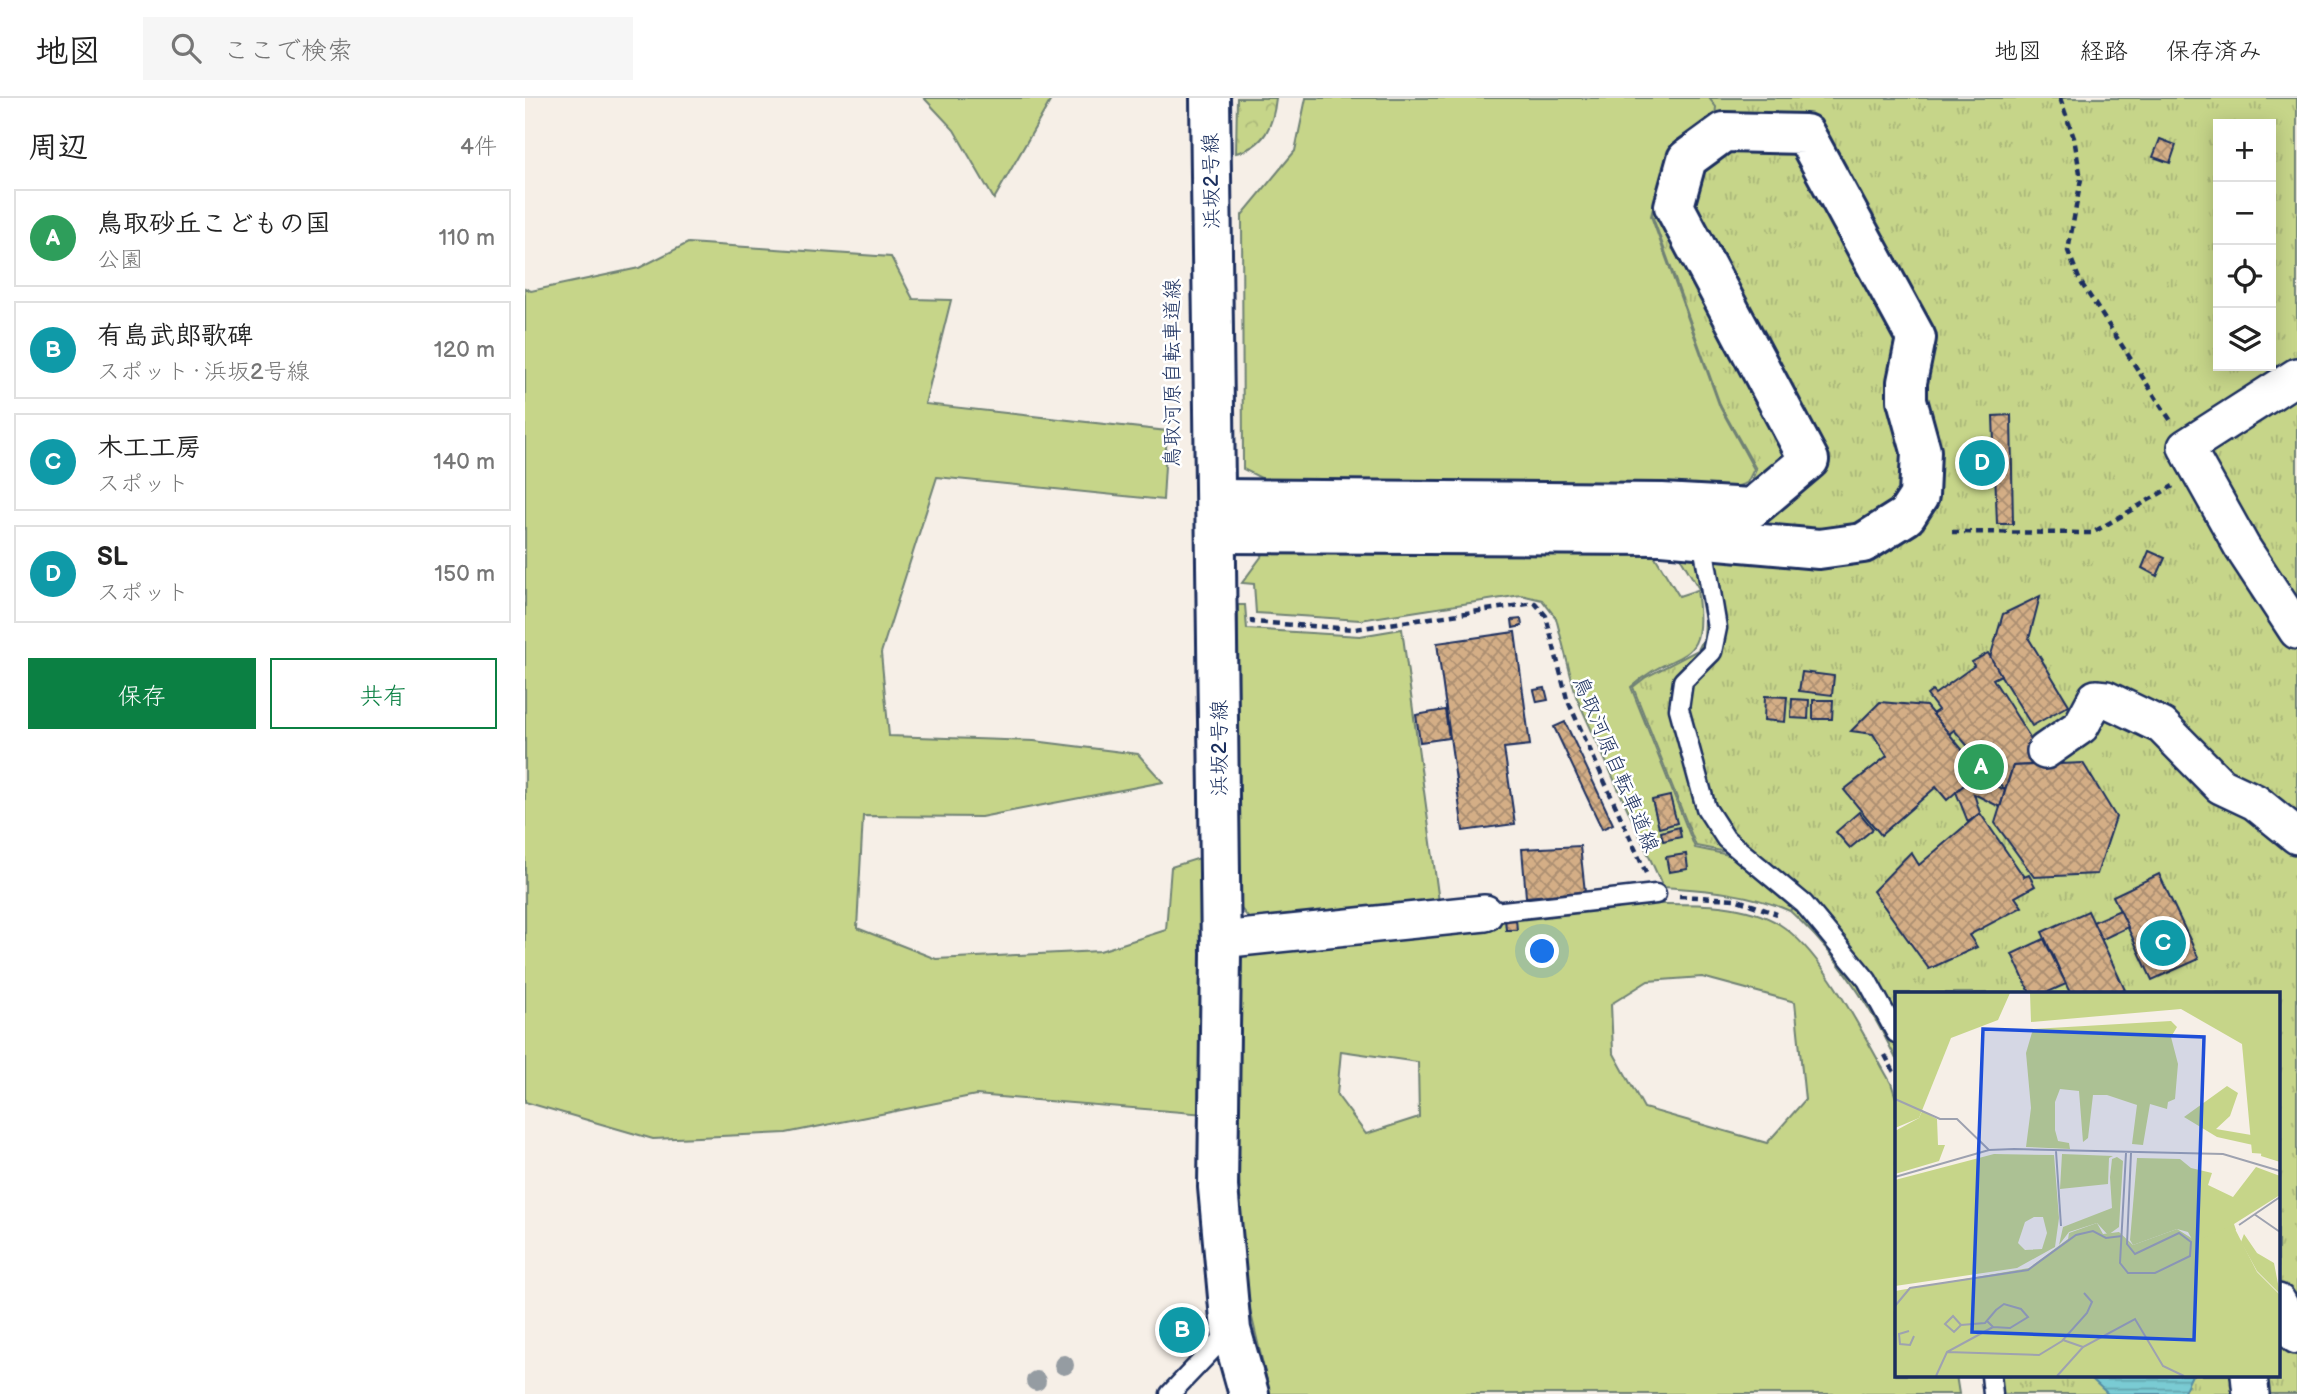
<!DOCTYPE html>
<html lang="ja">
<meta charset="utf-8">
<style>
:root{--surface:#fff;--page:#f6f6f6;--text:#222;--muted:#767676;--line:#e0e0e0;--accent:#0b8043}
body{margin:0;font-family:"Balsamiq Sans","Klee One",sans-serif;background:var(--page);color:var(--text)}
.controls{position:absolute;right:21px;top:21px;display:grid;overflow:hidden;border-radius:0px;box-shadow:0 4px 18px #0003}
.controls button{width:63px;height:63px;display:grid;place-items:center;padding:0;border:0;border-bottom:2px solid var(--line);background:var(--surface);color:var(--text);font:35px sans-serif}
.you{position:absolute;left:1018px;top:854px;width:24px;height:24px;margin:-18px;border:5px solid #fff;border-radius:50%;background:#1a73e8;box-shadow:0 0 0 10px #1a73e833}
.badge{display:grid;place-items:center;width:46px;height:46px;border-radius:50%;background:var(--accent);color:#fff;font-size:23px;font-weight:700}
.pin{position:absolute;translate:-50% -50%;border:4px solid #fff;box-shadow:0 2px 7px #0006}
.list{margin:0;padding:0;list-style:none}
h2{display:flex;justify-content:space-between;align-items:center;height:91px;margin:0;padding:0 28px;font-size:30px}
h2 small{font-size:23px;font-weight:400;color:var(--muted)}
.list li{display:grid;grid-template-columns:46px 1fr auto;gap:21px;align-items:center;box-sizing:border-box;height:98px;margin:0 14px 14px;padding:0 14px;border:2px solid var(--line);border-radius:0px}
.list b{display:block;font-size:26px;white-space:nowrap}
.list p{margin:0;font-size:23px;white-space:nowrap;color:var(--muted)}
.list em{font-size:23px;font-style:normal;color:var(--muted)}
.actions{display:flex;gap:14px;padding:21px 28px}
.actions a{flex:1;padding:16px 0;border:2px solid var(--accent);border-radius:0px;text-align:center;font-size:24px;color:var(--accent)}
.actions .main{background:var(--accent);color:#fff}
.icon{flex:none;width:38px;height:38px;fill:none;stroke:currentColor;stroke-width:2;stroke-linecap:round;stroke-linejoin:round}
.map{position:relative;flex:none;width:1772px;height:1296px;overflow:hidden}
header{display:flex;align-items:center;gap:42px;box-sizing:border-box;height:98px;padding:0 35px;background:var(--surface);border-bottom:2px solid var(--line)}
header strong{font-size:33px}
nav{display:flex;gap:38px;margin-inline-start:auto;font-size:24px}
.search{width:490px;height:63px;background:var(--page);display:flex;align-items:center;gap:18px;box-sizing:border-box;padding:0 24px;border-radius:0px;color:var(--muted);font-size:26px}
main{display:flex}
aside{flex:1;background:var(--surface)}
.map>svg:first-child{display:block}
</style>
<header>
<strong>地図</strong>
<div class="search"><svg class="icon" aria-label="search" viewBox="0 0 24 24"><circle cx="10" cy="10" r="6"/><path d="M15 15l6 6"/></svg>ここで検索</div>
<nav><a>地図</a><a>経路</a><a>保存済み</a></nav>
</header>
<main>
<aside>
<h2>周辺<small>4件</small></h2>
<ul class="list">
<li><span class="badge" style="background:#2e9e5b">A</span><div><b>鳥取砂丘こどもの国</b><p>公園</p></div><em>110 m</em></li>
<li><span class="badge" style="background:#0f9aa8">B</span><div><b>有島武郎歌碑</b><p>スポット · 浜坂2号線</p></div><em>120 m</em></li>
<li><span class="badge" style="background:#0f9aa8">C</span><div><b>木工工房</b><p>スポット</p></div><em>140 m</em></li>
<li><span class="badge" style="background:#0f9aa8">D</span><div><b>SL</b><p>スポット</p></div><em>150 m</em></li>
</ul>
<div class="actions"><a class="main">保存</a><a>共有</a></div>
</aside>
<div class="map">
<svg width="1772" height="1296" viewBox="0 0 1772 1296">
<defs>
<pattern id="forest-crowns" width="20" height="18" patternUnits="userSpaceOnUse" patternTransform="scale(1.75)"><rect width="20" height="18" fill="#c6d589"/><path d="M2 6a3 3 0 1 1 6 0M12 15a3 3 0 1 1 6 0" fill="none" stroke="#aab779"/></pattern>
<pattern id="park-tufts" width="24" height="20" patternUnits="userSpaceOnUse" patternTransform="scale(1.75)"><rect width="24" height="20" fill="#c6d589"/><path d="M3 7l-1-3M5 7V3M7 7l1-3M15 17l-1-3M17 17v-4M19 17l1-3" fill="none" stroke="#aab779"/></pattern>
<pattern id="water-rules" width="6" height="5" patternUnits="userSpaceOnUse" patternTransform="scale(1.75)"><rect width="6" height="5" fill="#7acbd3"/><path d="M0 2.5h6" fill="none" stroke="#63a5ae"/></pattern>
<pattern id="building-cross-hatch" width="8" height="8" patternUnits="userSpaceOnUse" patternTransform="scale(1.75)"><rect width="8" height="8" fill="#d4ae86"/><path d="M0 0l8 8M0 8l8-8" fill="none" stroke="#ab8e71"/></pattern>
</defs>
<rect width="100%" height="100%" fill="#f6efe7"/>
<filter id="ink" filterUnits="userSpaceOnUse"><feTurbulence type="fractalNoise" baseFrequency=".0143" numOctaves="2"/><feDisplacementMap in="SourceGraphic" scale="14" xChannelSelector="R" yChannelSelector="G"/><feConvolveMatrix kernelMatrix="1 2 1 2 8 2 1 2 1" color-interpolation-filters="sRGB"/></filter>
<g filter="url(#ink)">
<!-- grass -->
<g fill="#c6d589" stroke="#708274" stroke-width="2" fill-rule="evenodd">
<polygon points="399,0 527,0 469,101 429,32"/>
<polygon points="781,0 1198,0 1204,15 1188,18 1142,56 1126,118 1195,309 1229,371 1222,385 1202,392 754,389 718,371 717,117 770,53"/>
<polygon points="163,145 366,159 388,201 426,202 400,306 642,333 638,402 412,379 356,555 364,638 509,643 613,656 638,684 456,719 338,718 332,830 411,861 575,853 641,832 646,769 681,758 680,1016 451,997 261,1035 128,1041 0,1004 0,190 6,193 114,170"/>
<path d="M 742,451 L 1129,457 L 1154,498 L 1172,492 C 1184,574 1152,547 1106,589 L 1170,750 L 1204,757 L 1267,810 L 1265,813 C 1224,795 1183,792 1138,789 L 1051,598 L 1031,520 L 1017,502 L 996,497 L 835,522 L 731,515 L 729,486 L 717,485 Z"/>
<polygon points="713,507 720,507 722,531 835,538 877,531 915,811 726,823 714,808"/>
<path d="M 1127,806 C 1167,806 1218,804 1254,826 C 1299,854 1339,939 1366,985 L 1371,1000 L 1371,1277 L 1431,1277 L 1434,1296 L 745,1296 L 724,1207 L 717,1136 L 713,1057 L 716,860 L 722,853 L 966,821 ZM 1177,879 L 1270,904 L 1280,1002 L 1242,1045 L 1119,1010 L 1088,954 L 1086,906 L 1123,883 ZM 816,953 L 893,964 L 894,1019 L 841,1036 L 812,997 Z"/>
</g>
<!-- forest -->
<g fill="url(#forest-crowns)" stroke="#708274" stroke-width="2">
<path d="M 712,0 L 751,0 C 748,28 740,48 711,55 Z"/>
<path d="M 1267,810 C 1313,846 1343,901 1371,950 L 1371,961 C 1345,907 1309,853 1265,813 Z"/>
</g>
<!-- park -->
<path fill="url(#park-tufts)" stroke="#708274" stroke-width="2" fill-rule="evenodd" d="M 1184,0 L 1772,0 L 1772,1296 L 1459,1296 L 1456,1277 L 1753,1277 L 1753,895 L 1371,895 L 1371,948 L 1325,873 L 1282,821 L 1206,755 L 1171,748 L 1108,589 L 1121,579 L 1173,552 L 1179,540 L 1180,522 L 1174,491 L 1155,459 L 1155,399 L 1189,397 L 1225,388 L 1231,371 L 1196,309 L 1127,117 L 1143,57 L 1190,18 L 1191,9 ZM 1693,26 L 1746,26 L 1746,268 L 1693,268 Z"/>
<!-- water -->
<polygon fill="url(#water-rules)" stroke="#548da4" stroke-width="2" points="1574,1277 1667,1277 1658,1296 1583,1296 1568,1282"/>
<!-- building -->
<g fill="url(#building-cross-hatch)" stroke="#1b2f5e" stroke-width="2">
<polygon points="1635,41 1651,47 1645,65 1628,59"/>
<polygon points="1486,317 1488,426 1472,426 1468,318"/>
<polygon points="1624,453 1640,460 1632,478 1617,470"/>
<polygon points="1515,498 1504,541 1544,607 1507,628 1465,560 1478,516"/>
<polygon points="996,521 997,528 988,530 987,522"/>
<polygon points="990,534 1005,647 979,650 990,726 938,733 912,545"/>
<polygon points="1463,555 1476,577 1468,581 1522,666 1488,668 1480,692 1429,632 1424,636 1407,616 1413,612 1402,597 1407,593 1410,596 1449,568 1447,564"/>
<polygon points="1277,574 1309,578 1307,597 1274,593"/>
<polygon points="1020,590 1023,602 1012,604 1009,592"/>
<polygon points="1240,598 1262,599 1260,624 1239,622"/>
<polygon points="1267,601 1284,602 1283,621 1266,620"/>
<polygon points="1288,602 1308,602 1307,621 1288,621"/>
<polygon points="1355,604 1401,608 1455,673 1422,702 1411,689 1356,737 1319,692 1362,658 1348,636 1326,633"/>
<polygon points="920,612 924,640 895,644 891,617"/>
<polygon points="1040,624 1088,726 1077,731 1029,629"/>
<polygon points="1558,665 1591,719 1572,776 1509,779 1470,725 1488,668"/>
<polygon points="1449,678 1480,692 1475,709 1449,696 1455,715 1443,724 1431,694"/>
<polygon points="1145,698 1152,725 1134,730 1127,702"/>
<polygon points="1334,714 1348,731 1325,750 1311,734"/>
<polygon points="1455,715 1499,779 1504,777 1510,788 1490,799 1497,809 1444,837 1452,849 1404,871 1348,793 1386,754 1394,767"/>
<polygon points="1154,729 1156,739 1138,743 1136,734"/>
<polygon points="1055,748 1060,794 1001,799 997,751"/>
<polygon points="1161,756 1163,771 1144,774 1141,759"/>
<polygon points="1634,776 1674,861 1627,882 1588,798"/>
<polygon points="1595,812 1603,829 1576,842 1568,824"/>
<polygon points="1563,813 1600,892 1593,895 1545,895 1517,834"/>
<polygon points="980,821 991,821 992,832 981,832"/>
<polygon points="1519,841 1541,886 1521,895 1505,895 1487,856"/>
</g>
<g fill="none" stroke-linecap="round" stroke-linejoin="round">
<defs>
<g id="lane">
<polyline points="1177,440 1192,530 1187,554 1158,583 1154,611 1181,710 1201,741 1279,806 1342,882 1371,935"/>
<polyline points="960,815 1131,796"/>
<polyline points="1466,1277 1468,1296"/>
<polyline points="645,1296 705,1233"/>
</g>
<g id="street">
<polyline points="1772,278 1661,349 1717,449 1772,533"/>
<polyline points="1520,653 1556,628 1571,600 1581,601 1637,628 1696,688 1730,704 1772,738"/>
<polyline points="695,842 960,815"/>
<polyline points="1753,1204 1772,1238"/>
<polyline points="1724,1277 1726,1296"/>
</g>
<g id="secondary">
<polyline points="685,0 696,855 693,1089 706,1232 724,1296"/>
<polyline points="691,401 1137,405 1227,410 1284,362 1149,108 1162,61 1199,34 1280,36 1391,240 1382,284 1382,302 1396,353 1394,398 1381,418 1338,445 1294,451 1137,437 691,435"/>
</g>
</defs>
<!-- lane casing -->
<use href="#lane" stroke="#1b2f5e" stroke-width="23"/>
<!-- street casing -->
<use href="#street" stroke="#1b2f5e" stroke-width="40"/>
<!-- secondary casing -->
<use href="#secondary" stroke="#1b2f5e" stroke-width="44"/>
<!-- path -->
<g stroke="#1b2f5e" stroke-width="4.5" stroke-dasharray="7 5" stroke-linecap="butt">
<polyline points="1535,0 1549,40 1556,81 1543,153 1555,183 1646,323"/>
<polyline points="1427,434 1567,435 1648,388"/>
<polyline points="727,520 727,524 830,531 1010,505 1021,518 1042,601 1121,775"/>
<polyline points="1154,798 1210,801 1252,816"/>
<polyline points="1360,957 1371,978"/>
</g>
<!-- lane -->
<use href="#lane" stroke="#fff" stroke-width="18"/>
<!-- street -->
<use href="#street" stroke="#fff" stroke-width="35"/>
<!-- secondary -->
<use href="#secondary" stroke="#fff" stroke-width="38"/>
</g>
<!-- trees -->
<g fill="#959ca2">
<circle cx="539" cy="1267" r="10"/>
<circle cx="511" cy="1283" r="10"/>
</g>
</g>
<g text-anchor="middle" stroke-width="5" stroke-linejoin="round" paint-order="stroke">
<!-- street labels -->
<g font-size="21" fill="#1b2f5e" stroke="#fff">
<text transform="translate(686 83) rotate(-91)" y="7">浜坂2号線</text>
<text transform="translate(647 275) rotate(-90)" y="7">鳥取河原自転車道線</text>
<text transform="translate(694 650) rotate(-90)" y="7">浜坂2号線</text>
<text transform="translate(1091 666) rotate(67)" y="7">鳥取河原自転車道線</text>
</g>
</g>
<!-- overview -->
<g transform="translate(1370 894)">
<rect width="385" height="385" fill="#f6efe7"/>
<path d="M 276,29 L 282,35 L 276,45 L 283,72 L 280,107 L 273,110 L 272,117 L 255,112 L 248,153 L 237,152 L 242,113 L 212,103 L 198,103 L 193,146 L 188,150 L 184,99 L 165,97 L 160,110 L 160,138 L 163,149 L 174,151 L 175,157 L 131,155 L 136,116 L 131,61 L 138,37 ZM 332,94 L 343,101 L 335,124 L 321,137 L 368,145 L 385,157 L 385,170 L 366,164 L 367,155 L 322,145 L 289,125 ZM 27,119 L 42,127 L 43,153 L 50,153 L 44,169 L 0,182 L 0,139 L 24,126 ZM 99,162 L 159,163 L 164,226 L 160,255 L 122,276 L 0,294 L 0,188 ZM 139,225 L 148,225 L 152,241 L 147,257 L 130,258 L 123,251 L 130,230 ZM 167,162 L 218,164 L 214,166 L 213,192 L 165,197 ZM 222,165 L 228,169 L 224,235 L 213,243 L 202,231 L 174,240 L 164,253 L 168,235 L 217,216 L 215,185 L 217,167 ZM 242,166 L 285,167 L 296,176 L 317,181 L 313,193 L 338,205 L 361,175 L 385,184 L 385,203 L 339,232 L 341,238 L 337,239 L 299,251 L 293,240 L 282,237 L 238,253 L 235,248 ZM 349,242 L 362,261 L 379,271 L 385,302 L 362,279 L 346,250 Z" fill="#c6d589" fill-rule="evenodd"/>
<path d="M 0,1 L 115,1 L 103,28 L 56,46 L 24,126 L 0,136 Z" fill="#c6d589"/>
<path d="M 135,1 L 385,1 L 385,163 L 357,161 L 347,52 L 286,17 L 136,30 ZM 202,231 L 208,242 L 224,240 L 238,253 L 282,237 L 301,249 L 338,233 L 362,280 L 385,303 L 385,384 L 0,384 L 0,299 L 134,276 L 173,247 L 174,241 Z" fill="#c6d589"/>
<path fill="none" stroke="#9ea2b0" stroke-width="2" d="M 0,107 L 45,127 L 62,127 L 94,158M 161,159 L 166,234M 231,161 L 225,271 L 233,281 L 260,281 L 295,264 L 296,250 L 284,241 L 240,262 L 232,252 L 236,161M 0,185 L 94,158 L 119,157 L 328,162 L 385,179M 359,222 L 385,240M 344,233 L 385,205M 0,314 L 15,296 L 133,278 L 181,243 L 198,239 L 211,246 L 227,244M 66,333 L 58,324 L 50,332 L 59,340 L 66,333 L 90,331 L 101,318 L 109,312 L 126,317 L 133,325 L 115,336 L 98,335 L 92,329M 14,339 L 4,342 L 5,352 L 15,353 L 19,344M 168,348 L 188,355M 52,360 L 144,363 L 167,349 L 192,321 L 197,310 L 189,301M 41,384 L 52,360 L 98,335M 162,384 L 188,355 L 240,327 L 268,374 L 289,384"/>
<path fill="#1d4ed8" fill-opacity="0.15" stroke="#1d4ed8" stroke-width="3.5" d="M 88,37 L 309,45 L 299,348 L 77,340 Z"/>
<rect width="385" height="385" fill="none" stroke="#1b2f5e" stroke-width="3.5"/>
</g>
</svg>
<div class="controls">
<button>+</button>
<button>−</button>
<button><svg class="icon" aria-label="locate" viewBox="0 0 24 24"><circle cx="12" cy="12" r="6"/><path d="M12 2v4M12 18v4M2 12h4M18 12h4"/></svg></button>
<button><svg class="icon" aria-label="layers" viewBox="0 0 24 24"><path d="M12 4l9 5-9 5-9-5zM3 14l9 5 9-5"/></svg></button>
</div>
<div class="you"></div>
<div class="pin badge" style="left:1456px;top:669px;background:#2e9e5b">A</div>
<div class="pin badge" style="left:657px;top:1232px;background:#0f9aa8">B</div>
<div class="pin badge" style="left:1638px;top:845px;background:#0f9aa8">C</div>
<div class="pin badge" style="left:1457px;top:365px;background:#0f9aa8">D</div>
</div>
</main>
